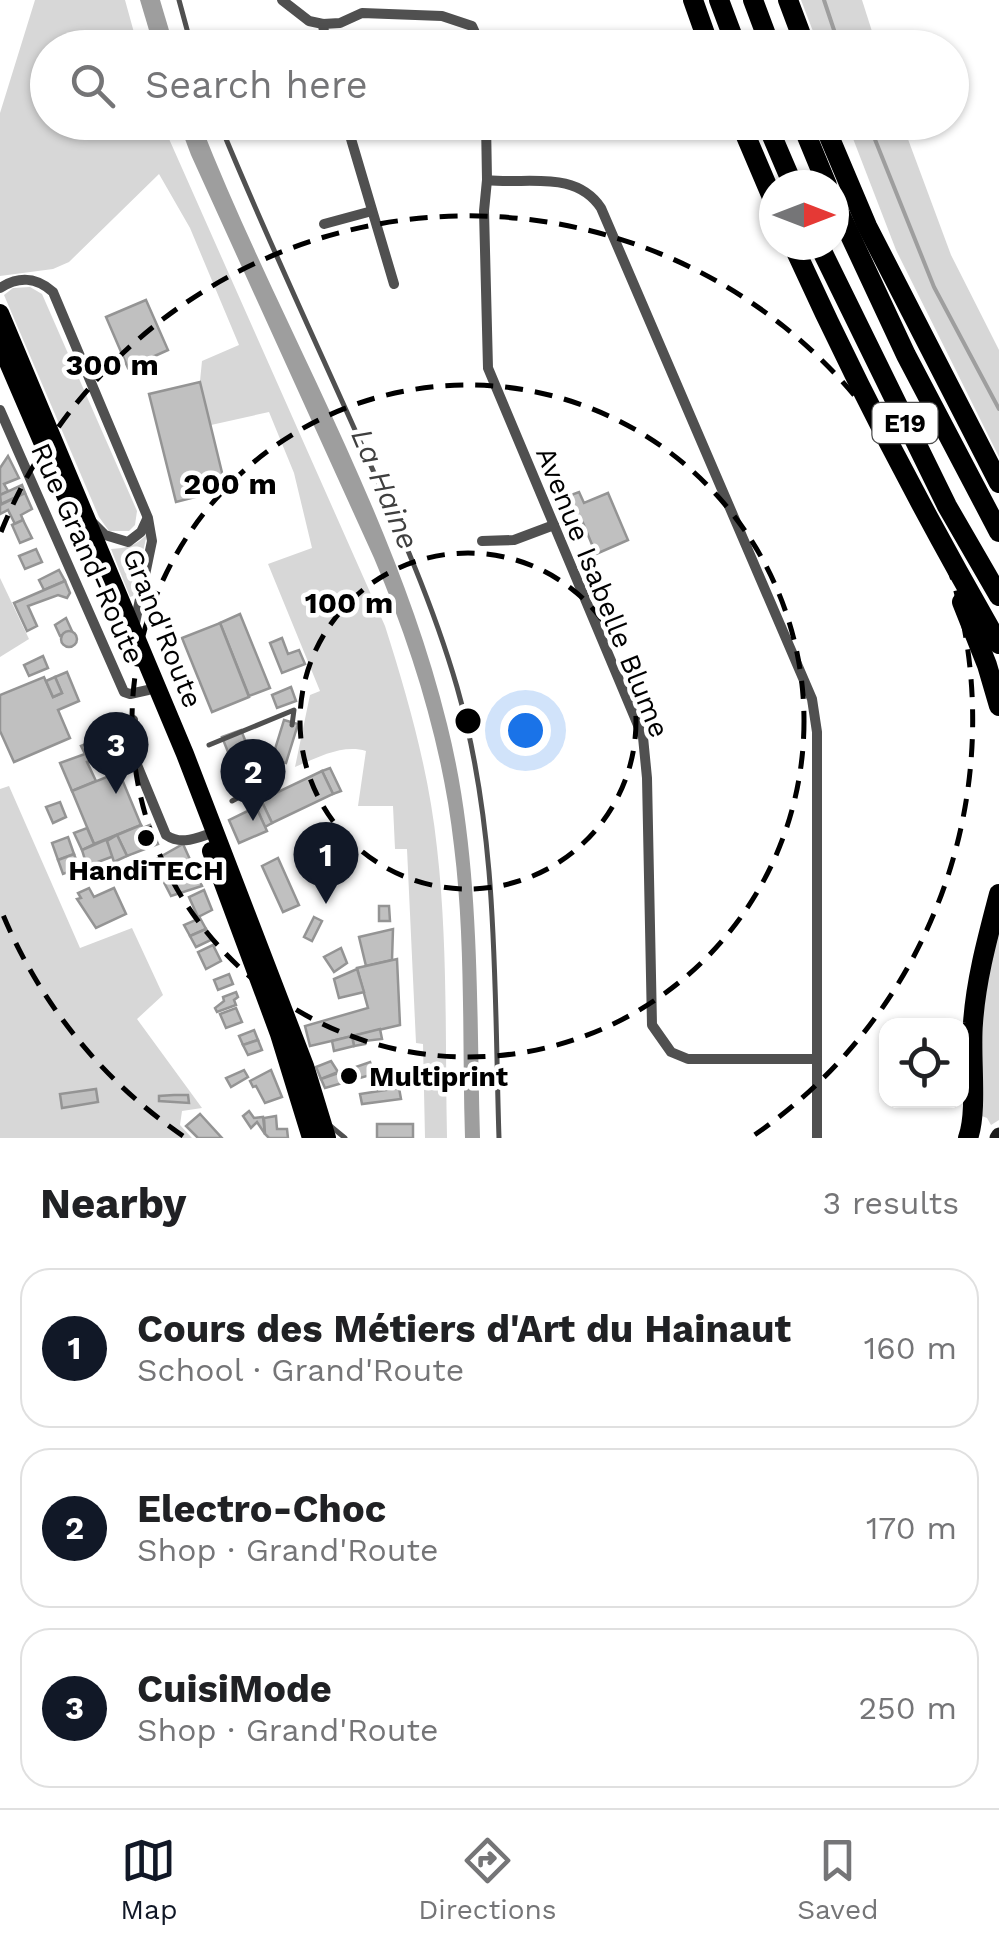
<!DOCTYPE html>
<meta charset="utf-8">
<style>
:root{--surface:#fff;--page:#f2f2f2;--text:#202124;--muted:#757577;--line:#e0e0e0;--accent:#111827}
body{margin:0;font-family:"Work Sans",sans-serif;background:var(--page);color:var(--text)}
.controls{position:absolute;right:30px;bottom:30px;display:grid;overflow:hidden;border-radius:20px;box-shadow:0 2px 8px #0004}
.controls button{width:90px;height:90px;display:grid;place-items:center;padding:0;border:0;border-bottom:2px solid var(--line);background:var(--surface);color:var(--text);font:50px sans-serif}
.compass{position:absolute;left:759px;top:170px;width:90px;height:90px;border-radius:50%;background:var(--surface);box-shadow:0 2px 8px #0004;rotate:90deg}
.you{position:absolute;left:525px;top:730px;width:35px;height:35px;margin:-25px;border:8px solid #fff;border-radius:50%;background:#1a73e8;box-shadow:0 0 0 15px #1a73e833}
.badge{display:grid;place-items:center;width:65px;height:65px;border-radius:50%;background:var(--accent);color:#fff;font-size:32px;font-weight:700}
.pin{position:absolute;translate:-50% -82px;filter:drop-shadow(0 2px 5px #0008)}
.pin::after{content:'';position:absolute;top:52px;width:35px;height:30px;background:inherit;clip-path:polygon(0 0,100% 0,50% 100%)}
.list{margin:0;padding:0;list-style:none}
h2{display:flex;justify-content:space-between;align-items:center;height:130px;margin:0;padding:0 40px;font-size:42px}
h2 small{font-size:32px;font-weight:400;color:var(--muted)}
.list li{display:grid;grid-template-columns:65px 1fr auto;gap:30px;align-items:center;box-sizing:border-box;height:160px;margin:0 20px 20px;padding:0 20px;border:2px solid var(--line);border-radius:30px}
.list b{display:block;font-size:38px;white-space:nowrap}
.list p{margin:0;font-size:32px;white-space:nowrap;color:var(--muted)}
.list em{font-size:32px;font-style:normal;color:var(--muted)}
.icon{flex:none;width:55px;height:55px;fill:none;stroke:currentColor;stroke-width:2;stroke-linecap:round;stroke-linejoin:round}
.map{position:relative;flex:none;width:999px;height:1138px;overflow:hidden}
.search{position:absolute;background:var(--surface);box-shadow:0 2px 8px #0004;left:30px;right:30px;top:30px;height:110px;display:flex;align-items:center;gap:25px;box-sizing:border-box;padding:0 35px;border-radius:55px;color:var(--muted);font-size:38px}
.sheet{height:670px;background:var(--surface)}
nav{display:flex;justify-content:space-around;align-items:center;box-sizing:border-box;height:140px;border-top:2px solid var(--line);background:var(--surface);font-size:28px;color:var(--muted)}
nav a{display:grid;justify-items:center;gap:5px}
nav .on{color:var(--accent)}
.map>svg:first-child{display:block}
</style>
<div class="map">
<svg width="999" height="1138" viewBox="0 0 999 1138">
<rect width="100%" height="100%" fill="#fff"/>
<!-- green -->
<g fill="#d7d7d7">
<path d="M 35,0 L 125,0 L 138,47 L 48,48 L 48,122 L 162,123 L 385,626 C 408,698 429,772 437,848 C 448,944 445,1042 447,1138 L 425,1138 L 423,1044 L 416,1043 L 407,849 L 395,849 L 393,806 L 358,806 L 366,751 C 342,744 317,758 295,767 L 310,695 L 320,691 L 268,564 L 312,548 L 294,473 L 269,412 L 211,425 L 200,381 L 202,361 L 239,345 L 190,228 L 159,174 L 69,262 L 53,269 L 0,276 L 0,113 Z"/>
<polygon points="801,0 862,0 877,47 819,47"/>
<polygon points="847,123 902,123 951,255 999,350 999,457 896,250"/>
<polygon points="30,287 42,294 137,511 135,525 129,531 109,531 99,517 4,295 13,288"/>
<path d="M 147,534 L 133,596 L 130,597 L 111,549 C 127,548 136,546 147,534 Z"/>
<polygon points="0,578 29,639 0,657"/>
<polygon points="9,786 80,948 132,928 163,995 137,1019 202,1108 182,1111 180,1125 192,1138 0,1138 0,789"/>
<polygon points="999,920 999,1120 991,1125 987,1118 979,1115 980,1001"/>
</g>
<!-- water -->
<g fill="#9e9e9e">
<polygon points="140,0 160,0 174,47 154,47"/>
<path d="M 179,123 L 200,123 C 279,324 395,513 447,724 C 481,859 476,1000 480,1138 L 465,1138 C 462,1041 466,942 454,846 C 443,747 413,650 374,558 L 191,155 Z"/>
</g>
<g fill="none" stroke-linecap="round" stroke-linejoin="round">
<!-- stream -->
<g stroke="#9e9e9e" stroke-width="4">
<polyline points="824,0 840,48"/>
<polyline points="868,122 934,287 999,409"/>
</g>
</g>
<!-- building -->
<g fill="#c0c0c0" stroke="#949494" stroke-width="2.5">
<polygon points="146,300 168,350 128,368 106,317"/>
<polygon points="200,382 226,489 176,502 149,394"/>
<polygon points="8,456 19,478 4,484 8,491 0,495 0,468"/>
<polygon points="22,485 25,493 1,504 0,495"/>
<polygon points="579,492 584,503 608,493 628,540 596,554 583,523 575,527 563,498"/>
<polygon points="25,493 32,509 21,515 23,520 15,524 8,510 0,514 0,505"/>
<polygon points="23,520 32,538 20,543 12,525"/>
<polygon points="36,549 42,562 25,569 19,556"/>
<polygon points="59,570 65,581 44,590 39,580"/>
<polygon points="65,581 70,593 67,598 58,595 28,606 37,626 27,631 14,603"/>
<polygon points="240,614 270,688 249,696 220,623"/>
<polygon points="66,618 72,631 60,636 55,625"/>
<polygon points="220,623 249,697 212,712 182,638"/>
<circle cx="69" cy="639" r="8"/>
<polygon points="282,638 288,654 299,650 305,664 282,673 270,643"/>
<polygon points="43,656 48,668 29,676 24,665"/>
<polygon points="67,672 79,701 58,710 70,738 14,762 0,731 0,695 44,677 53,697 62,693 55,677"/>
<polygon points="55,677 62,693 53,697 46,681"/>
<polygon points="291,687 296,701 277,708 272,695"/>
<polygon points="284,720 298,724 286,763 272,759"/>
<polygon points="241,730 249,750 230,757 222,737"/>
<polygon points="110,734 116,750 87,762 96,781 72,791 60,763 85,754 81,746"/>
<polygon points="330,768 341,791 333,794 322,771"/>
<polygon points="322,771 333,794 272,823 261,800"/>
<polygon points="119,772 141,825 94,844 72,791"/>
<polygon points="60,802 66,817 53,823 46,807"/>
<polygon points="263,804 272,823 265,827 256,807"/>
<polygon points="256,807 267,831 239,843 229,820"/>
<polygon points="141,825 143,828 150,825 158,844 127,856 117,835"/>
<polygon points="87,828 94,844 82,850 74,833"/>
<polygon points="117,835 107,841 114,856 87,866 82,850"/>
<polygon points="117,835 127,856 114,862 107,841"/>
<polygon points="68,837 74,854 58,860 52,843"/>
<polygon points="183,844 202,886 171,896 153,861"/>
<polygon points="74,854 79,868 63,874 58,860"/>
<polygon points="278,858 299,905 283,912 262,866"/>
<polygon points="89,888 94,897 114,888 126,914 96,928 77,899 81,898 78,893"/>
<polygon points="204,890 212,910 198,917 189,897"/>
<polygon points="379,906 389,906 390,921 379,921"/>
<polygon points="314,917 322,921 312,941 304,937"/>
<polygon points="200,918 206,929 190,936 184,925"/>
<polygon points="206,929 211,940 196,947 190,936"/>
<polygon points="393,929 392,960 366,966 359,937"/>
<polygon points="213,945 221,961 206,969 198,952"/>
<polygon points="341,948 347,963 334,972 324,957"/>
<polygon points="397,959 400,1025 310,1046 305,1026 368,1008 357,968"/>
<polygon points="357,969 364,992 339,998 334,979"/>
<polygon points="229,974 233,984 218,990 214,980"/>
<polygon points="236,992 238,997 234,1000 236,1005 217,1012 215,1008 224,1001 223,997"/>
<polygon points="236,1008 242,1022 226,1028 220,1014"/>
<polygon points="380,1029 382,1039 364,1041 365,1044 354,1046 352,1036"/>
<polygon points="254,1030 258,1040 243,1045 239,1036"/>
<polygon points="352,1036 354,1046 334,1051 332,1041"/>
<polygon points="258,1040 262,1050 248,1055 243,1045"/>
<polygon points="331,1061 338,1072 321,1079 316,1067"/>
<polygon points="370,1062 374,1074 325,1088 321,1079"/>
<polygon points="244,1070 248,1077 231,1087 226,1078"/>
<polygon points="271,1070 282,1097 265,1103 256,1086 253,1087 250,1081"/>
<polygon points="399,1088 401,1099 362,1104 360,1094"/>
<polygon points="96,1089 98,1102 62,1108 60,1094"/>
<polygon points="174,1095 188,1095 189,1103 159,1101 159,1096"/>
<polygon points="249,1111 254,1118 263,1117 265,1134 257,1122 251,1128 243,1116"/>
<polygon points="200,1114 201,1115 222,1138 198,1138 186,1126"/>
<polygon points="276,1116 277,1129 287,1129 288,1138 269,1138 265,1134 264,1118"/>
<rect x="377" y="1124" width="36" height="14"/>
</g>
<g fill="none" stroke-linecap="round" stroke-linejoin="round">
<!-- lane -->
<g stroke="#505050" stroke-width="5">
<polyline points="179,0 192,48"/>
<path d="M 219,122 C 264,232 315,340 363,448 C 398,526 433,604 457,687 C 499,834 494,987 499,1138"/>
<polyline points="209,745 294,710 292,725"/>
<polyline points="232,801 265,783 281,764"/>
<polyline points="328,1124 345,1138"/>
</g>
<!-- street -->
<g stroke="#505050" stroke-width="10">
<polyline points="282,0 309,21 323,24 340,23 362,13 442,16 472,26 482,48"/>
<polyline points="323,24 326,48"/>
<polyline points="346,122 394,284"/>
<path d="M 486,122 L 487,180 C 526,185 575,169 601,208 L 812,699 L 817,732 L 817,1138"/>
<polyline points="487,180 484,211 488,368 643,737 647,778 652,1025 671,1052 688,1059 817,1059"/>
<polyline points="324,224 372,211"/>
<path d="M 0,288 C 19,276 36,277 53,292 L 148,518 L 152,541 L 134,628"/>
<polyline points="0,410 124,692 130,694 148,690"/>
<polyline points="93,523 105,535 128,542 141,532 147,519"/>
<polyline points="482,541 514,540 554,525"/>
<path d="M 133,720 L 128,743 L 166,835 C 179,844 192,840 206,835"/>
</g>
<!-- secondary -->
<polyline stroke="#1d1d1d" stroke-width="15" points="997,1138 999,1135"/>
<!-- primary -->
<g stroke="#000" stroke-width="18">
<polyline points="0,313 185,754 305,1066 327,1138"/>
<polyline points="0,344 96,567"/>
<polyline points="211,851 279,1034 311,1138"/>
</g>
<!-- highway -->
<g stroke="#000" stroke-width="20">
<polyline points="693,0 710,48"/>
<polyline points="719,0 737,48"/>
<polyline points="753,0 771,48"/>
<polyline points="788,0 806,48"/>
<polyline points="740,122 774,202"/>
<polyline points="766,122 793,185"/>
<polyline points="801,122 827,185"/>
<polyline points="823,122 867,226 999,483"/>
<polyline points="834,201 906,355 999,532"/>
<path d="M 793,245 C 855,382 924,514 999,644"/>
<polyline points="819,245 947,506 999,596"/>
<polyline points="962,602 987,665 999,706"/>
<path d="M 968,1138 C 978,1111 970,1055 973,1023 C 976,979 988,936 999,894"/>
</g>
</g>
<!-- distance rings -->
<g fill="none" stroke="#000" stroke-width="5" stroke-dasharray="18 12">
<circle cx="468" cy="721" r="168"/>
<circle cx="468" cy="721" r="336"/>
<path d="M183 1136A504 504 0 0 1 1 910M1 532A504 504 0 1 1 753 1136"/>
</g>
<!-- markers -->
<g fill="#000" stroke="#fff" stroke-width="4">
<circle cx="146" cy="838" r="10"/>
<circle cx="349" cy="1076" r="10"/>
</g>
<g text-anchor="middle" stroke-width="9" stroke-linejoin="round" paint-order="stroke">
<!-- shield labels -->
<rect fill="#fff" stroke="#4c4c4c" stroke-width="2.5" x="872.5" y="403" width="65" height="40" rx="8"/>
<g font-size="25" font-weight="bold" fill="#000">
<text x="905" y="432">E19</text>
</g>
<!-- street labels -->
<g font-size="28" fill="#000" stroke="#fff">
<text transform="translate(88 553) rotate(66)" y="10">Rue Grand-Route</text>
<text transform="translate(603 592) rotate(68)" y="10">Avenue Isabelle Blume</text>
<text transform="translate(163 628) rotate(68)" y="10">Grand'Route</text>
</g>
<!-- poi labels -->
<g font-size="28" font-weight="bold" fill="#000" stroke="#fff">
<text x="146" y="880">HandiTECH</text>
<text x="369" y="1086" text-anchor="start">Multiprint</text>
</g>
<!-- water labels -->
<g font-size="30" font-style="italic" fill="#3f3f3f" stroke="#fff">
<text transform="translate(385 489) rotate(67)" y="10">La Haine</text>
</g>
</g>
<circle cx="468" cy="721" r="15" fill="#000" stroke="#fff" stroke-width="5"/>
<g font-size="30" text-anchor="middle" font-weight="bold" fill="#000" stroke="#fff" stroke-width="9" stroke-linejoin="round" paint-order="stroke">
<text x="112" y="375">300 m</text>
<text x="230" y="494">200 m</text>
<text x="349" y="613">100 m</text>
</g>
</svg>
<div class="controls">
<button><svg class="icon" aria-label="locate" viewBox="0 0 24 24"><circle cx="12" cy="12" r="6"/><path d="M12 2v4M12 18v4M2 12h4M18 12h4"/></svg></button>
</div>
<svg class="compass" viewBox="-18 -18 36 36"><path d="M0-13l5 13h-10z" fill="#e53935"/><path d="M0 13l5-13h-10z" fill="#757577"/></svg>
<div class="you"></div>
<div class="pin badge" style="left:326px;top:904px">1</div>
<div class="pin badge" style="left:253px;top:821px">2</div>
<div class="pin badge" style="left:116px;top:794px">3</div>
<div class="search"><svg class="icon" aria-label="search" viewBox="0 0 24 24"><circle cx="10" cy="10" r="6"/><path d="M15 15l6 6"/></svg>Search here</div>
</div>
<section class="sheet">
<h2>Nearby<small>3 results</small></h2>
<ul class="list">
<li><span class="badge">1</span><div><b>Cours des Métiers d'Art du Hainaut</b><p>School · Grand'Route</p></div><em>160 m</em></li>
<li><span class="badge">2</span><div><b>Electro-Choc</b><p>Shop · Grand'Route</p></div><em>170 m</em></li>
<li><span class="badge">3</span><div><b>CuisiMode</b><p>Shop · Grand'Route</p></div><em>250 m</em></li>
</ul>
</section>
<nav>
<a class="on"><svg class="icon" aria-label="map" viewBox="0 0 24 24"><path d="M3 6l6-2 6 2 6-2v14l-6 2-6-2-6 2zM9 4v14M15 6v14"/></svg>Map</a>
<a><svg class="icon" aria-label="directions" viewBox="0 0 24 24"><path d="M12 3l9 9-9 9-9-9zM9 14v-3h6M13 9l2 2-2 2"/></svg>Directions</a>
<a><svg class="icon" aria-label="saved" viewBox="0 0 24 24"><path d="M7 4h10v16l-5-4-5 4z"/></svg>Saved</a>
</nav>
